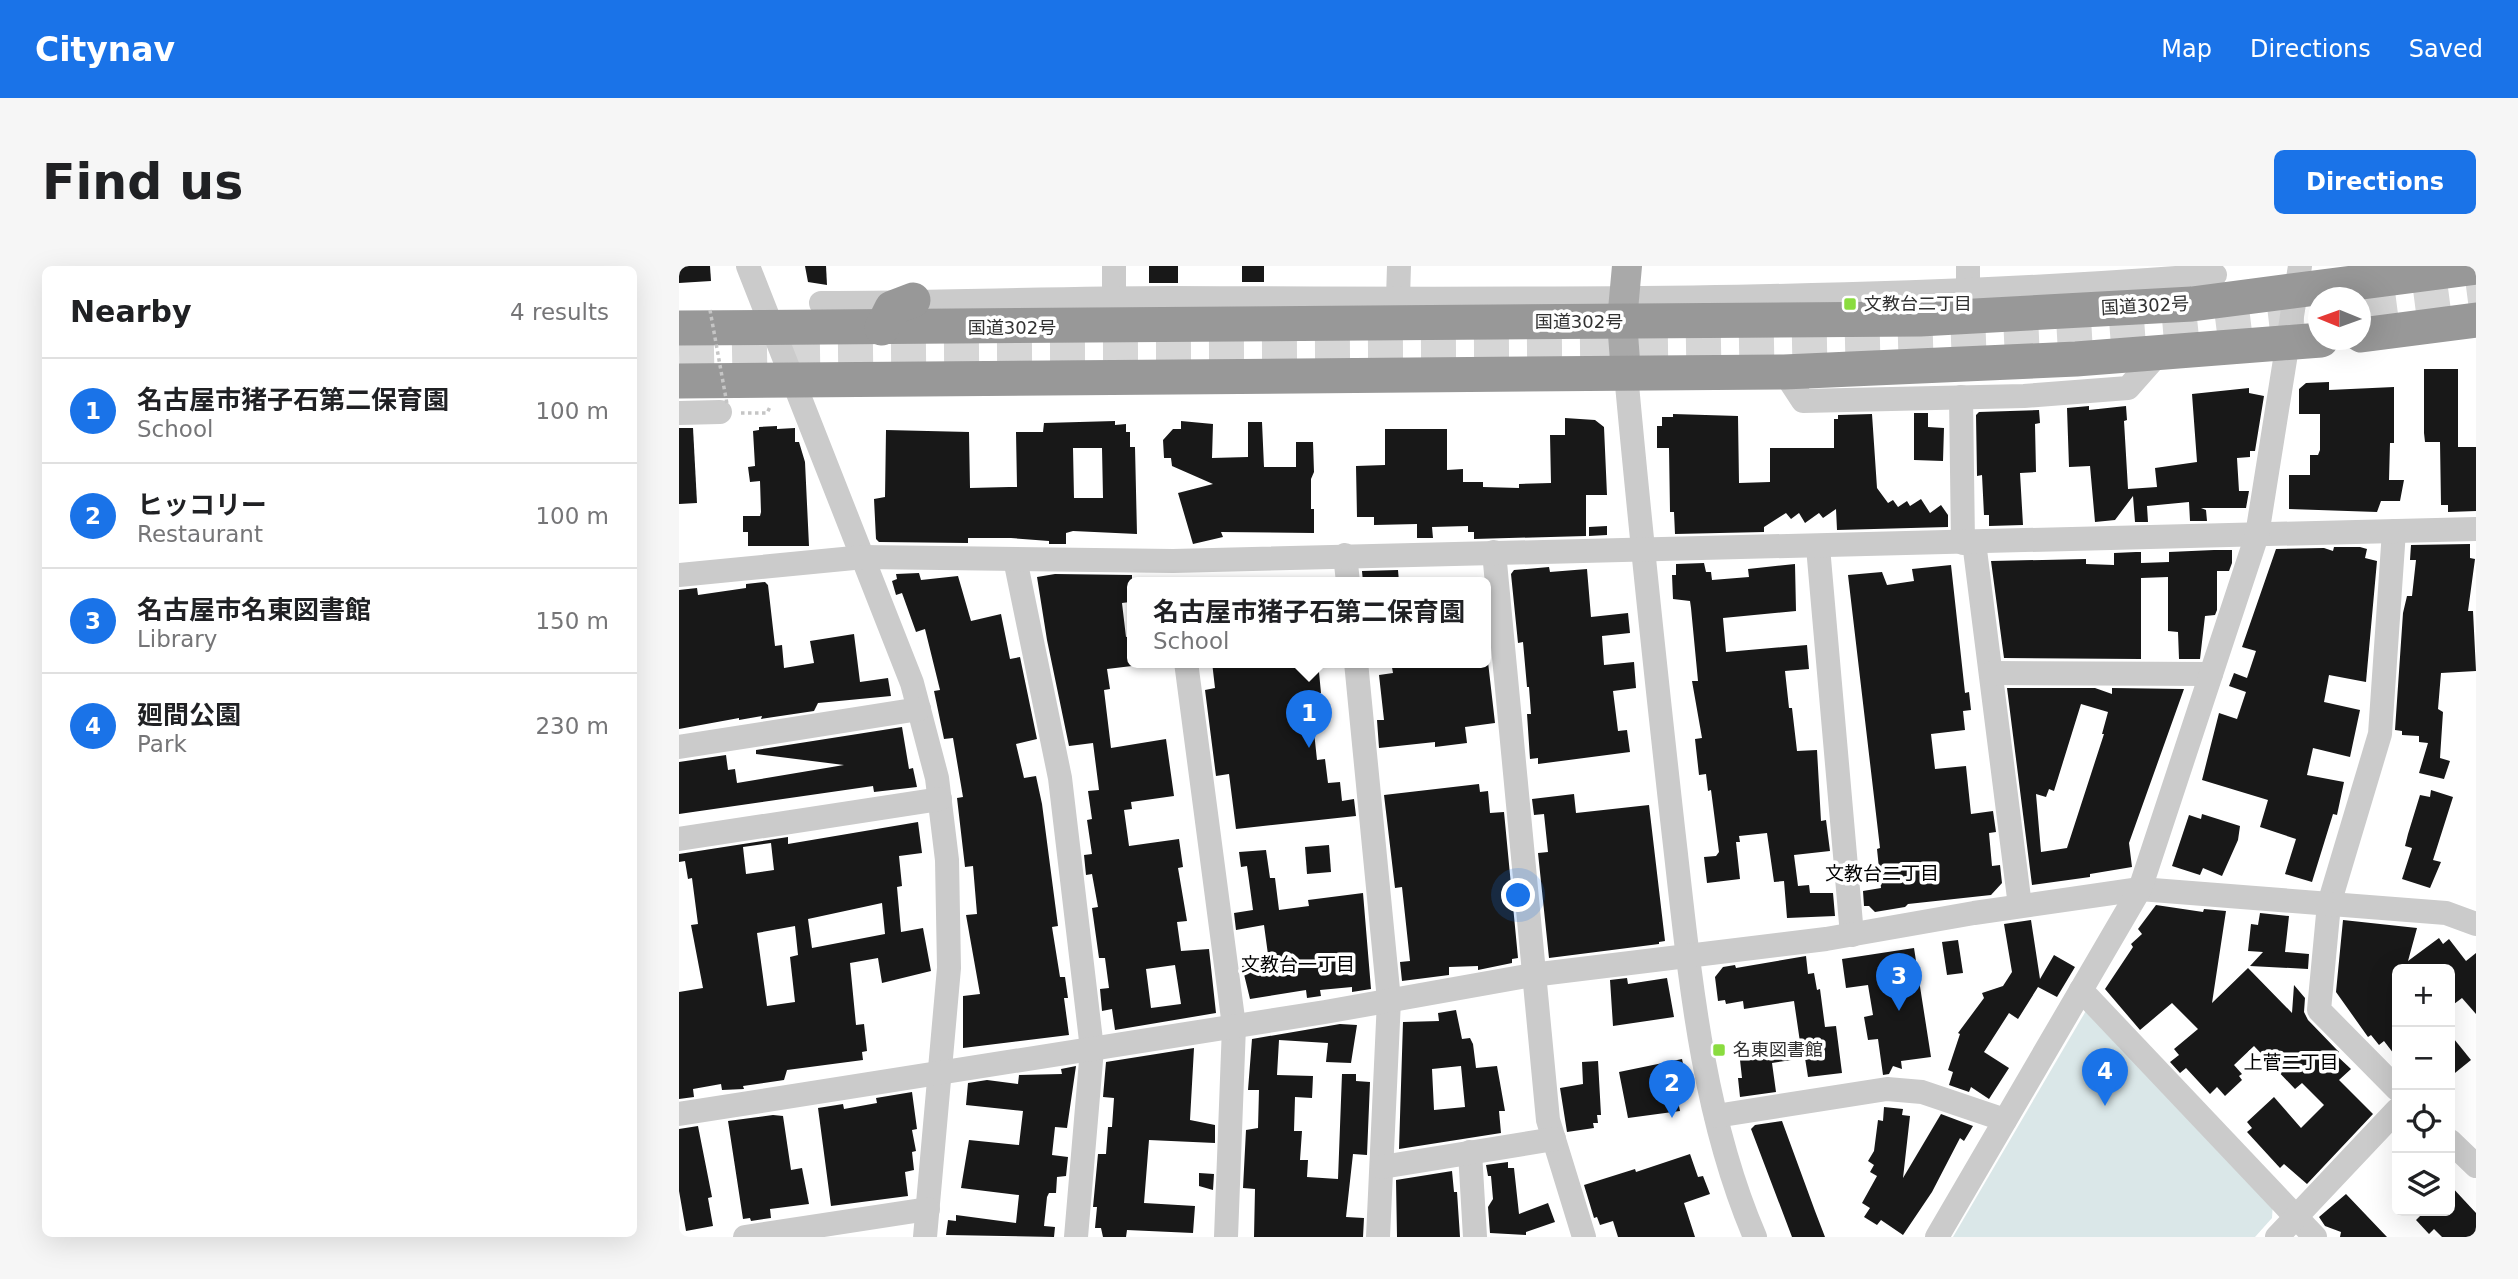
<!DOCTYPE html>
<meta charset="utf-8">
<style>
:root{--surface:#fff;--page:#f6f6f6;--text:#202124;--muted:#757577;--line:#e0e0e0;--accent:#1a73e8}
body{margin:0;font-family:"DejaVu Sans","Noto Sans JP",sans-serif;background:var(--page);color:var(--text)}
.controls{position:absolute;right:21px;bottom:21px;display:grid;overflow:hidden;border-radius:10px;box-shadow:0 7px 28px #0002}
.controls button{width:63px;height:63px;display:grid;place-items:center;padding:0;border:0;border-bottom:2px solid var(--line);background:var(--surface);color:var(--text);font:35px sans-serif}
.compass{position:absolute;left:1629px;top:21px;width:63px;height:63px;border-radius:50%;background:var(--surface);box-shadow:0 7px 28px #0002;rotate:271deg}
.you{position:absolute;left:840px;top:630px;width:24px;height:24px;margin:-18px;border:5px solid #fff;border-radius:50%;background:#1a73e8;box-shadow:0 0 0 10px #1a73e833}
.badge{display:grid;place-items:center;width:46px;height:46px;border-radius:50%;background:var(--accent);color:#fff;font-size:23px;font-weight:700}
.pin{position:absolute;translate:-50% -58px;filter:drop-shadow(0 2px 4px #0008)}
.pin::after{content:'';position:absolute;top:37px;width:24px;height:21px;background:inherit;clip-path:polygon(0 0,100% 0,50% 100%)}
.popup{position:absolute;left:448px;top:311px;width:364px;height:91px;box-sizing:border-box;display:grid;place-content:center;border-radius:10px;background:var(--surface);filter:drop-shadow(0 2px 5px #0005);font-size:23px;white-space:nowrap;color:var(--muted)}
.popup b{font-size:26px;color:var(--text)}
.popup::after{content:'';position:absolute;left:50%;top:100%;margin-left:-14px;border:14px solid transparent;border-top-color:var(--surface)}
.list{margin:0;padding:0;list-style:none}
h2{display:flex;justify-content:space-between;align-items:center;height:91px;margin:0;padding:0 28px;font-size:30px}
h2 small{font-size:23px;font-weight:400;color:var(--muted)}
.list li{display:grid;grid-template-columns:46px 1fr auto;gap:21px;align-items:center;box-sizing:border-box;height:105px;padding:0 28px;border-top:2px solid var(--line)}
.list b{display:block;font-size:26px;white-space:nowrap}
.list p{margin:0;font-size:23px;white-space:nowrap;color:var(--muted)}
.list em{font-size:23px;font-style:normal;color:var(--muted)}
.icon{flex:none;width:38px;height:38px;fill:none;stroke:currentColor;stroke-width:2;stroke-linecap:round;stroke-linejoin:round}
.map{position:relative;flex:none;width:1797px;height:971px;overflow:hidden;border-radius:10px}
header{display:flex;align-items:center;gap:42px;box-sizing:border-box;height:98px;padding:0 35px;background:var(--accent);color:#fff}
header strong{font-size:33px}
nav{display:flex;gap:38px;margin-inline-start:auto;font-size:24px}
.intro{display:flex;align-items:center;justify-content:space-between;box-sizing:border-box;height:168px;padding:0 42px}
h1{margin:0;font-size:49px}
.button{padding:18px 32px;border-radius:10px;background:var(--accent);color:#fff;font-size:24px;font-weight:700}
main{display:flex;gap:42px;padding:0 42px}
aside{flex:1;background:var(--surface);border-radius:10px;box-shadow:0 7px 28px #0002}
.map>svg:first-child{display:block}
</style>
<header>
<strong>Citynav</strong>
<nav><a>Map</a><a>Directions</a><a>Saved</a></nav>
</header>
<div class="intro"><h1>Find us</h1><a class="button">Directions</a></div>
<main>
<aside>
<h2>Nearby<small>4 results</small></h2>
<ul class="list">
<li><span class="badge">1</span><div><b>名古屋市猪子石第二保育園</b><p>School</p></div><em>100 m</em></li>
<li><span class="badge">2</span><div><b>ヒッコリー</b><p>Restaurant</p></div><em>100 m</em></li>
<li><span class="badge">3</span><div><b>名古屋市名東図書館</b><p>Library</p></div><em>150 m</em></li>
<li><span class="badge">4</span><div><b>廻間公園</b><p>Park</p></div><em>230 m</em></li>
</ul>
</aside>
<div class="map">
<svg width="1797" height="971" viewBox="0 0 1797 971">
<rect width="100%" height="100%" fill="#fff"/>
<!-- green -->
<polygon fill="#dae7e8" points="1408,743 1594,936 1593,952 1576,971 1274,971"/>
<!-- building -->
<g fill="#181818" fill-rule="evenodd">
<polygon points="0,0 31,0 32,15 0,17"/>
<polygon points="126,0 147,0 148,19 129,16"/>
<rect x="470" y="0" width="29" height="17"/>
<rect x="563" y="0" width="22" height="16"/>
<polygon points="1745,103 1779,103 1779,181 1797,181 1797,245 1769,246 1769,239 1762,239 1761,176 1746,176 1745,167"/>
<polygon points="1650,116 1650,124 1715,121 1715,177 1711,177 1710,214 1725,214 1721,235 1702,235 1698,246 1610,243 1610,209 1631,209 1631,189 1639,189 1641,184 1641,148 1620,148 1620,123 1627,117"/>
<polygon points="1570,122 1570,127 1585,130 1576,185 1571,185 1571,191 1558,192 1560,225 1570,225 1567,242 1522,242 1527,244 1528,255 1511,255 1510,236 1468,240 1469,256 1456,256 1454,230 1436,254 1416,256 1411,200 1390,201 1388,142 1410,140 1410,144 1447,140 1448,154 1445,155 1449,223 1478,221 1476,202 1518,196 1513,128"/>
<polygon points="1360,144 1361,157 1356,158 1357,206 1341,207 1344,259 1310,260 1310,249 1305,249 1303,209 1298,210 1297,149 1300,146"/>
<polygon points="1235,147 1249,147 1249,161 1265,162 1264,195 1235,194"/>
<polygon points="994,148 1059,150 1060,217 1091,216 1091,182 1155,182 1155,153 1159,153 1159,149 1193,148 1198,222 1209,237 1214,234 1219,241 1228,235 1231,240 1242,233 1251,247 1262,239 1269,249 1269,261 1158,264 1157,243 1144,252 1140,247 1126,257 1120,247 1112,253 1107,247 1085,261 1085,266 996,268 995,246 991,246 990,182 978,182 978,160 983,160 983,151 994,151"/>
<polygon points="886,152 916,154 925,161 928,229 907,229 907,270 795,273 795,266 789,266 789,260 753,261 754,272 738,272 738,258 695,259 695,251 678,251 677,200 706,199 706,163 768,163 768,204 784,203 784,216 804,216 804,221 840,222 840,218 872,217 871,169 886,169"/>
<path d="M 436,155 L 436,159 L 447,158 L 447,166 L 451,166 L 451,181 L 456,181 L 458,268 L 394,265 L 387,267 L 387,278 L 370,278 L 370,275 L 332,272 L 289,272 L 289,277 L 200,276 L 197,273 L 195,233 L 206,231 L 207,164 L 290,166 L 291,222 L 330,221 L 338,221 L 337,166 L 364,166 L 365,157 ZM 394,182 L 423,182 L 424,232 L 395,232 Z"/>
<polygon points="502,155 534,158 533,192 569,191 569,156 583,156 585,201 617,201 617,176 634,176 635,206 632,213 632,243 635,243 635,267 542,266 544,271 514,278 499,227 534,218 493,200 492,192 485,192 484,174 494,163 502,163"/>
<polygon points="98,160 98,163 116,162 116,176 120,176 126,196 130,280 69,280 69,266 64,266 64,250 81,250 82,246 81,215 71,216 69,201 76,200 74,165 80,164 80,161"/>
<polygon points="0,162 14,162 18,237 0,238"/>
<polygon points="928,260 928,269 910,270 910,261"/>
<polygon points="1791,278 1791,292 1796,293 1789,345 1794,345 1797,405 1762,407 1759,443 1764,446 1761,492 1771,495 1765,513 1740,507 1749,477 1740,476 1740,470 1723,469 1723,465 1716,464 1724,347 1728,330 1733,330 1737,294 1731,294 1732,279"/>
<polygon points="1655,281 1681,281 1688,283 1686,292 1698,295 1687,416 1650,409 1645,436 1681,444 1671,491 1634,482 1628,509 1665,516 1658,549 1654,548 1633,616 1606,608 1617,573 1581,561 1589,534 1523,514 1540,447 1558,453 1567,426 1550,420 1555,407 1568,412 1577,385 1563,381 1597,283 1645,282 1654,285"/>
<polygon points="1535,284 1553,284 1553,297 1550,305 1538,305 1538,344 1536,349 1526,350 1521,393 1500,393 1499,366 1489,365 1489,311 1462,312 1462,393 1325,392 1312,295 1407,293 1407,298 1435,299 1435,287 1457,286 1462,286 1462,297 1490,296 1490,286"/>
<polygon points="1025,297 1027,306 1032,306 1033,314 1070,311 1069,303 1116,298 1117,345 1044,352 1047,386 1128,379 1130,403 1106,405 1110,442 1113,442 1118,485 1138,484 1142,555 1147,554 1151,585 1115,589 1119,620 1130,619 1131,627 1154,627 1156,650 1108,652 1105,615 1095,616 1088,567 1060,570 1061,576 1057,576 1061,613 1028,617 1025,591 1037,590 1040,586 1032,524 1029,525 1027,508 1020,509 1016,473 1023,472 1013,415 1019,415 1012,342 1011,335 994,333 993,309 997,309 997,298"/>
<polygon points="1272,299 1286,427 1290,426 1292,444 1284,445 1286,464 1252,468 1256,503 1287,500 1292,548 1314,545 1317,566 1310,567 1313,600 1321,599 1323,617 1312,629 1229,638 1226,641 1196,646 1190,640 1185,640 1184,625 1202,622 1198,583 1201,582 1169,309 1203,306 1208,319 1235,315 1233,303"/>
<polygon points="870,301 871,306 908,303 912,351 949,347 951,367 923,370 925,399 955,396 957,422 934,425 939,465 948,464 951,486 859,498 859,492 851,493 848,448 852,448 850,421 848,421 844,376 839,377 832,308 835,304"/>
<polygon points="719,304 720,316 684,316 683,305"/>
<polygon points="240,307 242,314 279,310 292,355 322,348 331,393 341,391 358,473 337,478 345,512 357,510 363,538 379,660 373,661 381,711 386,711 389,732 385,732 390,769 284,782 284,730 301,728 287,649 298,648 294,600 286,601 278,532 284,531 274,472 265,473 255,425 261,424 246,363 237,366 223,327 217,329 213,315 218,313 217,308"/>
<path d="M 376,308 L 453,309 L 453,324 L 449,324 L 451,336 L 443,337 L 447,371 L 452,370 L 453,400 L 428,403 L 431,423 L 425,424 L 432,482 L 487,473 L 495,530 L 452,536 L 453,543 L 445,544 L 450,580 L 500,573 L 504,601 L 499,602 L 508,655 L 498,656 L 502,685 L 530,683 L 537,747 L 436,764 L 433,743 L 423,745 L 421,723 L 430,722 L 426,692 L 420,692 L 413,642 L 419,641 L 413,608 L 407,609 L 405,589 L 413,588 L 408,554 L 413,553 L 409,525 L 420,524 L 414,477 L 390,480 L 368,374 L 358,311 ZM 496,699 L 502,738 L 472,742 L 467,703 Z"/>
<polygon points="86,316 89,319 96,380 103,379 105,402 135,397 131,375 175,368 181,416 209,412 212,430 139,437 135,445 82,453 83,450 60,454 60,452 0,463 0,324 18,322 19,329 67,322 67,318"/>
<polygon points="533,396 639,396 642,427 631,428 638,494 646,493 649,517 661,516 663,535 675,533 677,550 557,563 550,508 537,510 526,424 536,422"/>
<polygon points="712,396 809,396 816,457 786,461 788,477 756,481 756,476 700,482 698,454 705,454 700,409 714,407"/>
<path d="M 1328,422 L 1416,422 L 1433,428 L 1433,422 L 1505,423 L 1450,577 L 1453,601 L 1411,608 L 1411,611 L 1353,619 ZM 1402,438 L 1429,446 L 1423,468 L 1425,468 L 1388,582 L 1362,586 L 1357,528 L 1367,531 L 1370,523 L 1375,525 Z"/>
<polygon points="223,461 230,503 234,502 238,521 195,526 194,520 0,548 0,496 47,489 49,504 56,503 58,517 165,499 77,488 77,484"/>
<polygon points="800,518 801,526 809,525 811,547 825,546 839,692 833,693 833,697 799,704 799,700 770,701 770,709 723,715 721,696 731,695 723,621 716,622 705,529"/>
<polygon points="1752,524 1774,531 1754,594 1762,596 1751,622 1723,613 1733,582 1726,580 1729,568 1741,529 1751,531"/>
<polygon points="895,528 897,547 970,539 986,675 980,676 980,678 870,692 859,587 869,586 865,548 855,549 853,533"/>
<polygon points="1523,548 1561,560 1559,574 1543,610 1524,602 1521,609 1493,600 1510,549 1522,553"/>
<path d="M 239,556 L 243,587 L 220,590 L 223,620 L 218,621 L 222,666 L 244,662 L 252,705 L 203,717 L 199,692 L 171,697 L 177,759 L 185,758 L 188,785 L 183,786 L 184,794 L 108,804 L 105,814 L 64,820 L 65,823 L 43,824 L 42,818 L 14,823 L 15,831 L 0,833 L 0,726 L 24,722 L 12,659 L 19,658 L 13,612 L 9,613 L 6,595 L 0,596 L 0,588 L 109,571 L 109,578 ZM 92,577 L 95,604 L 67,608 L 64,581 ZM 203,637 L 206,668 L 133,682 L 129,653 ZM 116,660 L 119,689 L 111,691 L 116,736 L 88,740 L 78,667 Z"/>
<polygon points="650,579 652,606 628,608 626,581"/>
<polygon points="587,584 591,612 596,612 600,644 630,640 629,634 684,627 692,723 673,726 673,721 641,724 642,730 628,732 627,724 571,733 563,700 590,696 585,659 557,664 555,647 574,644 568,600 562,601 560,586"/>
<polygon points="1477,639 1524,646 1525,643 1547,645 1533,737 1569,702 1613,747 1615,719 1626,732 1625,746 1629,754 1660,786 1657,789 1672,803 1660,814 1694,848 1628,918 1605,898 1601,902 1568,866 1573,862 1568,856 1595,831 1622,862 1645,839 1623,817 1616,823 1575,780 1555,799 1563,808 1560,810 1563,814 1546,830 1538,821 1531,828 1507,802 1501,807 1491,796 1500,789 1495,783 1519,763 1493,737 1461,764 1426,723 1454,681 1452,678 1463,668 1459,663"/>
<polygon points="1581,647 1610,650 1606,686 1630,688 1629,703 1571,700 1584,686 1569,685 1572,658 1579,659"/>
<polygon points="1352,654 1361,713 1375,689 1396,701 1378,731 1359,721 1339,753 1330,747 1305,786 1330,802 1310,833 1292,821 1290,826 1270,819 1274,806 1269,804 1281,768 1279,767 1305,732 1303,727 1324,720 1333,706 1325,658"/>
<polygon points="1664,654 1738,662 1729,695 1760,672 1764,678 1770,673 1787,695 1797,687 1797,748 1783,732 1771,741 1771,703 1718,703 1718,792 1705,775 1700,779 1692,769 1689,771 1657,726"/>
<polygon points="1279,674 1284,707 1268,709 1263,676"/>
<polygon points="1235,682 1252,791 1222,795 1223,803 1214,800 1210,808 1204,809 1199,773 1189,774 1185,751 1194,749 1189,719 1167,722 1163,693"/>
<polygon points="1127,690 1129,708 1135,707 1138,724 1141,723 1146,761 1157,760 1163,807 1129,811 1126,792 1093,797 1097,826 1061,831 1059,812 1063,812 1060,785 1121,776 1115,735 1065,743 1064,735 1047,738 1046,734 1039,735 1036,711 1044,701 1056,699 1057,702"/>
<polygon points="948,712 949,718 988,712 995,751 934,760 931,714"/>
<path d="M 777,744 L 783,773 L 791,772 L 794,778 L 797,802 L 818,800 L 826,845 L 820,845 L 822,867 L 720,883 L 724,756 L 760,755 L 759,747 ZM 782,800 L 786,841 L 755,844 L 753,803 Z"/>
<polygon points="661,758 678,759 672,797 647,796 649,777 600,774 598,809 634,810 633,832 616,831 615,865 623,865 621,894 629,894 628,911 659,913 663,808 677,808 677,815 691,816 688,889 674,888 667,951 685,952 684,971 575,971 576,923 564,922 567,864 579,862 580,824 569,824 573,773"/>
<polygon points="1771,768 1792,794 1771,811"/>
<polygon points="515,782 511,854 536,859 536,877 470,874 465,937 516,940 514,967 448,964 447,971 424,971 422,962 416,962 418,941 414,941 419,888 427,888 429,861 433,861 435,832 424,831 427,796"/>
<polygon points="1003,793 1009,820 1003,821 1005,833 999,835 1001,845 949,852 940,806"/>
<polygon points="919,795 922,849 918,849 919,857 914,857 915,862 888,866 881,822 904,818 903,796"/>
<polygon points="397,800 388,862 376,861 373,889 389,891 387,910 378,911 377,927 370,927 368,931 365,960 376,961 375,971 267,969 269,954 277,955 277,949 337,957 340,929 282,922 290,874 340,879 344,845 287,839 289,817 308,814 339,818 340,809 383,808 382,803"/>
<polygon points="233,826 238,863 233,864 237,885 233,886 235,904 226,906 229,930 152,940 139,842 164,838 165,843 198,837 197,832"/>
<polygon points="1205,841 1224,843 1223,849 1231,850 1224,912 1262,848 1294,860 1285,875 1281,872 1253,926 1224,969 1202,954 1198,959 1185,951 1191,942 1183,937 1198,910 1191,906 1195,899 1189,895 1195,885 1199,854 1204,855"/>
<polygon points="94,849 104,850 112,904 123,902 130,938 91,943 92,952 72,955 71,952 64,953 49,855"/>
<polygon points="1103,855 1136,945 1146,971 1113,971 1072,863 1076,859"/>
<polygon points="19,860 33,931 29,932 34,960 7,965 0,925 0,863"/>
<polygon points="1011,888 1019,911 1024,910 1031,928 1005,937 1016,971 939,971 934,955 921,959 918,951 915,952 905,919 956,903 957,906"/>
<polygon points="829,896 829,902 835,902 840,948 869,937 876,956 847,966 847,969 811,967 809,941 814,933 812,910 809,910 807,899"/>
<polygon points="773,905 775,926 778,926 781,971 718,971 717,914"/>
<polygon points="520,907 535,908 534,924 520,920"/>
<polygon points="1771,919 1797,947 1797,971 1763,971 1755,963 1750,968 1737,954 1746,945 1771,945"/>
<polygon points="1667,928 1708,971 1661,971 1662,966 1646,960 1640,951"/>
</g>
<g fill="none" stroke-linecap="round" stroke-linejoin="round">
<!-- highway-tunnel -->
<g stroke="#d6d6d6" stroke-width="35" stroke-dasharray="35 18" stroke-linecap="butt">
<polyline points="1682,35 1797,20"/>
<path d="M 0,86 C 344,78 687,82 1031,76 C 1185,73 1338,71 1492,58 C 1541,54 1590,46 1640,41"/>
</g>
<!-- path -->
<polyline stroke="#c5c5c5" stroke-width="3.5" stroke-dasharray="3.5 3.5" stroke-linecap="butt" points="62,147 88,147 91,141"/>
<!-- minor -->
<g stroke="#cbcbcb" stroke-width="24">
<polyline points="69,0 233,417 258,512 268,594 270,702 246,971"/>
<polyline points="435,0 435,32"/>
<polyline points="1289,0 1289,23"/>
<polyline points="719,32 720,0"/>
<path d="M 142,37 C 259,37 375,32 492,32 C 840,33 1188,37 1536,9"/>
<polyline points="1105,106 1124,135 1345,130 1449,122 1480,87"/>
<path d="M 947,108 C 961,260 977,410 994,562 C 1010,699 1021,843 1076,971"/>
<polyline points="1282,131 1284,277"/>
<polyline points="0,147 41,146"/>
<polyline points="1715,265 1701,468 1650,638 1640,744 1718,823"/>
<polyline points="1295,276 1341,640"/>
<polyline points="1139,281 1173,669"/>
<polyline points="815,286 869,854 905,971"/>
<polyline points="666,289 669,316"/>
<polyline points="336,293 381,512 413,783 397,971"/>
<polyline points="0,309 185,291 494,295 1797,263"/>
<polyline points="507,396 555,760 547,971"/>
<polyline points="677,396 710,734 699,971"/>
<polyline points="1312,407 1532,408"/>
<polyline points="0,481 240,443"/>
<polyline points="0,573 261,533"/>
<polyline points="1402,724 1636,971"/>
<polyline points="0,848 646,746 853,709 1147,673 1295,647 1461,623 1767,647 1797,658"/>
<polyline points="1037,850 1208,823 1243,826 1326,854"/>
<polyline points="1771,875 1797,900"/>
<polyline points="791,886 796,971"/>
<polyline points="703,901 875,873"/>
<polyline points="66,971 249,943"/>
<polyline points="1258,971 1461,623 1578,269 1621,0"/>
<polyline points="1598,971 1718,844"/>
</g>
<!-- major -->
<polyline stroke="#a9a9a9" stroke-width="30" points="947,108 943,55 948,0"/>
<!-- highway -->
<g stroke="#989898" stroke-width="35">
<polyline points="0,62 1241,53 1513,38 1797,1"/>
<polyline points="203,62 213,42 234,34"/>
<polyline points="1682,69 1797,54"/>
<polyline points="0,115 1105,106 1397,93 1642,74"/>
</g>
<!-- path-bridge -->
<polyline stroke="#c5c5c5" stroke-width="3.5" stroke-dasharray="3.5 3.5" stroke-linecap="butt" points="31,44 48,138"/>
</g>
<!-- markers -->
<g fill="#8adc3f" stroke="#fff" stroke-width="2.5">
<rect x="1164" y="31" width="14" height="14" rx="3.5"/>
<rect x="1033" y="777" width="14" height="14" rx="3.5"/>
</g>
<g text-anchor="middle" stroke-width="7" stroke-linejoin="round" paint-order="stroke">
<!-- poi labels -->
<g font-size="18" fill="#313131" stroke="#fff" text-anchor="start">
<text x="1185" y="44">文教台二丁目</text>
<text x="1054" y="790">名東図書館</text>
</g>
<!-- street labels -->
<g font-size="18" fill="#313131" stroke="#fff">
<text transform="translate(1466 40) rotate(-3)" y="6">国道302号</text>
<text x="900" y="62">国道302号</text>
<text x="333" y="68">国道302号</text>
</g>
<!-- neighbourhood labels -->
<g font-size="19" fill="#000" stroke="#fff">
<text x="1203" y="614">文教台二丁目</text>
<text x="619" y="705">文教台一丁目</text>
<text x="1612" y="803">上菅二丁目</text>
</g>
</g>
</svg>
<div class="controls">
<button>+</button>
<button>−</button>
<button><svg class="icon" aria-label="locate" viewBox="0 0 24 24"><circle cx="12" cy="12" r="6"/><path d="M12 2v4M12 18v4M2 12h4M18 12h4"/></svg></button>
<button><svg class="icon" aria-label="layers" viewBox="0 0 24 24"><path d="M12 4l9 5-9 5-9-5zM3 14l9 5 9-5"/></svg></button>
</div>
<svg class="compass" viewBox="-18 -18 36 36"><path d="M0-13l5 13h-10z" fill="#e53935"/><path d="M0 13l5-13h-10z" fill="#757577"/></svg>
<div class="you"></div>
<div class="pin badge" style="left:630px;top:482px">1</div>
<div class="popup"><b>名古屋市猪子石第二保育園</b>School</div>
<div class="pin badge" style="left:993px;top:852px">2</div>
<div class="pin badge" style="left:1220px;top:745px">3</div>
<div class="pin badge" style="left:1426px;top:840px">4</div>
</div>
</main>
